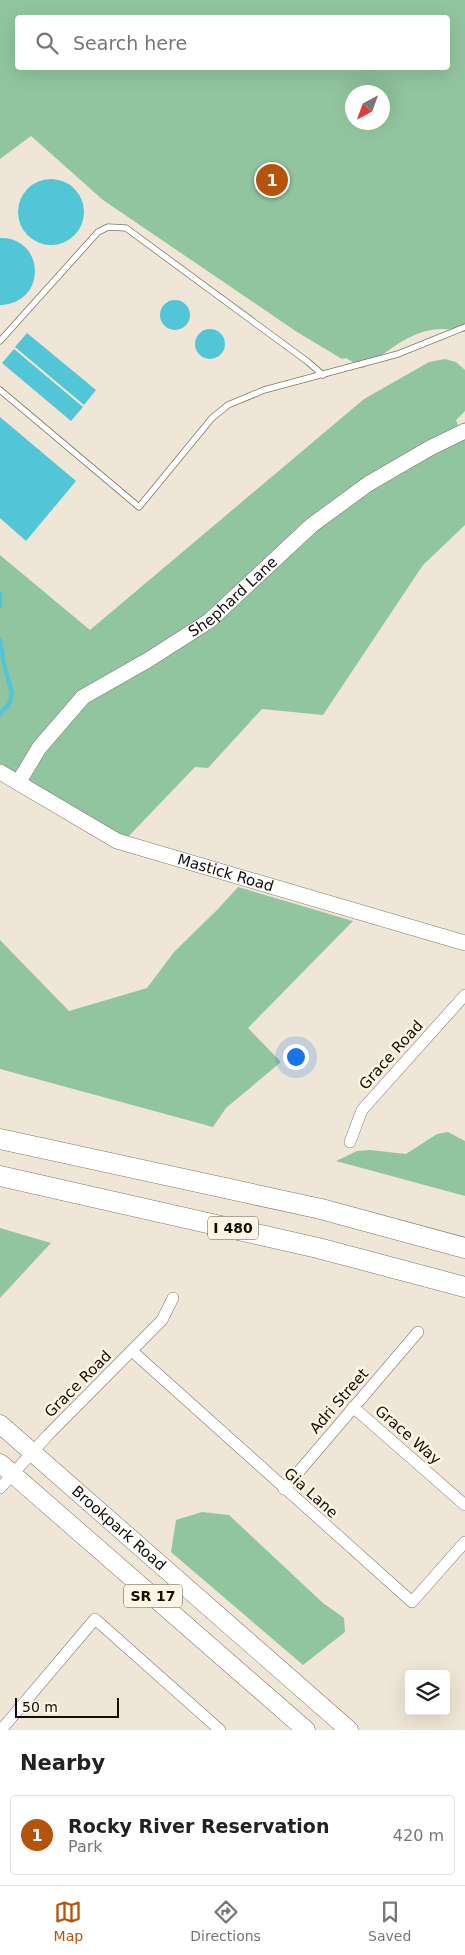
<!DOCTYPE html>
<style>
:root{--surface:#fff;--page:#f2f2f2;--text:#222;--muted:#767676;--line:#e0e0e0;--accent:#b45309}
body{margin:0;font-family:"DejaVu Sans",sans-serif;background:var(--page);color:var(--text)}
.controls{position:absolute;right:15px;bottom:15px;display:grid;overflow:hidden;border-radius:5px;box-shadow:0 5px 20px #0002}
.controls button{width:45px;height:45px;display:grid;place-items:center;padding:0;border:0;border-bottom:1px solid var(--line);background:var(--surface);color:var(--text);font:25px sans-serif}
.compass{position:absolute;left:345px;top:85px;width:45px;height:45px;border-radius:50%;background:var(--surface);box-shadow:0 5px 20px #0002;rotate:221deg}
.scale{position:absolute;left:15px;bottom:12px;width:104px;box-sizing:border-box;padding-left:5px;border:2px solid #110e08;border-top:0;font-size:14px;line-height:18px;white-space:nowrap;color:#110e08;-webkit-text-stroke:4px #fdf4e4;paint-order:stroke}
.you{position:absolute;left:295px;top:1056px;width:18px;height:18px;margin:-12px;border:4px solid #fff;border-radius:50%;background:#1a73e8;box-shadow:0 0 0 8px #1a73e833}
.badge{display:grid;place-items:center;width:32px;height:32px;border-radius:50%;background:var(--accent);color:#fff;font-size:16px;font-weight:700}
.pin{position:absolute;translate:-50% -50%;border:2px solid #fff;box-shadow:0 1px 5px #0006}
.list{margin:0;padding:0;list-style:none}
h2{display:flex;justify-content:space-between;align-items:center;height:65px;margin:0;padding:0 20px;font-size:21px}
h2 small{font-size:16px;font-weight:400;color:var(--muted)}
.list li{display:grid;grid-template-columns:32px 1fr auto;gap:15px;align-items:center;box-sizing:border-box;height:80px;margin:0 10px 10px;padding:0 10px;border:1px solid var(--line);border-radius:5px}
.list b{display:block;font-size:19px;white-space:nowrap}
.list p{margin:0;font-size:16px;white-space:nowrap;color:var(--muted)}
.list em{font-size:16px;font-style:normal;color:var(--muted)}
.icon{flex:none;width:28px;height:28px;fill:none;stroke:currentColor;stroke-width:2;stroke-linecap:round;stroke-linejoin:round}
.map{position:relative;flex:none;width:465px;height:1730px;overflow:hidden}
.search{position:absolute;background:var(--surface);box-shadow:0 5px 20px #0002;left:15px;right:15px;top:15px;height:55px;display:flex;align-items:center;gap:12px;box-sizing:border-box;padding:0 18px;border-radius:5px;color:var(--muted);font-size:19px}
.sheet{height:155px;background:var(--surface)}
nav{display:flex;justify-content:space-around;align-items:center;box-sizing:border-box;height:70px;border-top:1px solid var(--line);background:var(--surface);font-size:14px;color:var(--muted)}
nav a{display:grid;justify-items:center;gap:2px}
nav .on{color:var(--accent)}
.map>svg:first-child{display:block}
</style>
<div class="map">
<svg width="465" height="1730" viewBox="0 0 465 1730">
<rect width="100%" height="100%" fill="#f0e6d7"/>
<!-- green -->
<g fill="#91c59f" fill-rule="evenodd">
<path d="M 0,0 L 465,0 L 465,332 C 420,320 398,345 363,368 L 346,358 L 342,359 L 297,332 L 103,200 L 31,136 L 0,159 ZM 18,18 L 448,18 L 448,68 L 18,68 ZM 352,92 L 382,92 L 382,122 L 352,122 Z"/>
<polygon points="445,359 456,362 465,370 465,411 456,420 458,425 465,422 465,525 423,565 323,715 262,709 208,768 195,767 125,840 0,767 0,555 90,630 364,399 429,362"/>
<polygon points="238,887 353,921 248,1028 281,1062 226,1108 213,1127 0,1069 0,940 69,1011 147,988 174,952 217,910"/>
<polygon points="448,1132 465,1141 465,1196 336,1161 357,1151 370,1150 406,1154 437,1134"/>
<polygon points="0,1228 51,1243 0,1298"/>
<polygon points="202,1512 229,1515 323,1603 344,1618 345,1632 303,1665 171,1552 176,1520"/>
</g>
<!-- water -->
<g fill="#52c5d7">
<circle cx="51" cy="212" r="33"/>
<path d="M 0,238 C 45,237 48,303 0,305 Z"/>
<circle cx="175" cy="315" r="15"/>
<circle cx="210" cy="344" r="15"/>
<polygon points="27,333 96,390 84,405 15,347"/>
<polygon points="14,349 83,407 71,421 2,363"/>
<polygon points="0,417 76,481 26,541 0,518"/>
</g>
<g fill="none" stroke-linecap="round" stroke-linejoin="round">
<!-- stream -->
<g stroke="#52c5d7" stroke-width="4.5">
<polyline points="0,594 0,606"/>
<polyline points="0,640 4,664 12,693 9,704 0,714"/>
</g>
<defs>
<g id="lane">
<polyline points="0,341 98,232 108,227 126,228 308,362 323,375"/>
<polyline points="0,390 139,507 212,418 228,405 264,390 398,354 465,327"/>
</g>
<g id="street">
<polyline points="350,1142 362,1110 465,995"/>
<polyline points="132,1351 412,1602 465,1542"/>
<polyline points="353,1407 465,1505"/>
<polyline points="0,1488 48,1435 162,1320 173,1298"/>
<polyline points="284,1489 418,1332"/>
<polyline points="1,1730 95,1619 220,1730"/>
</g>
<g id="secondary">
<path id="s1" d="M 0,772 L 117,841 L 465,943"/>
<path id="s2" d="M 18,783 L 39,748 L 83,697 L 148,660 L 209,621 L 312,525 L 368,484 L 430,448 L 465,431"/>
</g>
<g id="primary">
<path id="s3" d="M 0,1424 L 349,1730"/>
<polyline points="0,1463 306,1730"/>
</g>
<g id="highway">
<polyline points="0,1139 321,1209 465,1248"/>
<polyline points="0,1176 318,1248 465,1287"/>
</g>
</defs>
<!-- lane casing -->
<use href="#lane" stroke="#7f7769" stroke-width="7"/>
<!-- street casing -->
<use href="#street" stroke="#7f7769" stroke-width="12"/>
<!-- secondary casing -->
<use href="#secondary" stroke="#7f7769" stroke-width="16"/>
<!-- primary casing -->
<use href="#primary" stroke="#7f7769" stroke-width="19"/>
<!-- highway casing -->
<use href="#highway" stroke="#7f7769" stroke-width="21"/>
<!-- lane -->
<use href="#lane" stroke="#fff" stroke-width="5.5"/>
<!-- street -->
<use href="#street" stroke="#fff" stroke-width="11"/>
<!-- secondary -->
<use href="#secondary" stroke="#fff" stroke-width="15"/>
<!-- primary -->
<use href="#primary" stroke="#fff" stroke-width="18"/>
<!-- highway -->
<use href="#highway" stroke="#fff" stroke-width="20"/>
</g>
<g text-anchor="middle" stroke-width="5" stroke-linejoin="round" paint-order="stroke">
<!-- shield labels -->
<g fill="#fdf4e4" stroke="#58534a" stroke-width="1">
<rect x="208" y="1216.5" width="50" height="23" rx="4"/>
<rect x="124" y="1584.5" width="58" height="23" rx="4"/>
</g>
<g font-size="14" font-weight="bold" fill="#110e08">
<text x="233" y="1233">I 480</text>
<text x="153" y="1601">SR 17</text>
</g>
<!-- street labels -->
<g font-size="15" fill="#110e08" stroke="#fdf4e4">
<text dy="5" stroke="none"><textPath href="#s2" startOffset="289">Shephard Lane</textPath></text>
<text dy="5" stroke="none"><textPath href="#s1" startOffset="249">Mastick Road</textPath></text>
<text transform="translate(391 1055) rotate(-48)" y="5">Grace Road</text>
<text transform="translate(78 1384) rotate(-45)" y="5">Grace Road</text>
<text transform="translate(339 1401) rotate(-49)" y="5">Adri Street</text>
<text transform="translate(408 1435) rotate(41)" y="5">Grace Way</text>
<text transform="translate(311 1493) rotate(42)" y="5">Gia Lane</text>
<text dy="5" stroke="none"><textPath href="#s3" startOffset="158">Brookpark Road</textPath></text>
</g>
</g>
</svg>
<div class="controls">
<button><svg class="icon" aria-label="layers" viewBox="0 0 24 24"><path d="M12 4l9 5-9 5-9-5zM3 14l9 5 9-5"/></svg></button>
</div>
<svg class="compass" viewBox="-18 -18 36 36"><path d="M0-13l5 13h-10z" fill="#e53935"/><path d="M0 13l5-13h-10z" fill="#767676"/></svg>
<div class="scale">50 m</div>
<div class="you"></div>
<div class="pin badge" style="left:272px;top:180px">1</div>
<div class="search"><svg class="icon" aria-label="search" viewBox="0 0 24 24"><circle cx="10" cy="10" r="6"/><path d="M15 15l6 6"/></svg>Search here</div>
</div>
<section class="sheet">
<h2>Nearby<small></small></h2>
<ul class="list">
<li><span class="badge">1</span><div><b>Rocky River Reservation</b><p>Park</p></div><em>420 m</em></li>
</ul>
</section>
<nav>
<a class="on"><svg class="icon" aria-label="map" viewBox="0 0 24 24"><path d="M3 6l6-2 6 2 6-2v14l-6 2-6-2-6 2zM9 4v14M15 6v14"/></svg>Map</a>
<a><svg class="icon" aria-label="directions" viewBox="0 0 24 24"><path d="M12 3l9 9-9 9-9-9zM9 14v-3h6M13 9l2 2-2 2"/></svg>Directions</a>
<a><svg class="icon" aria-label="saved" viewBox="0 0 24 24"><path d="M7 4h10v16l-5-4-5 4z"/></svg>Saved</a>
</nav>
